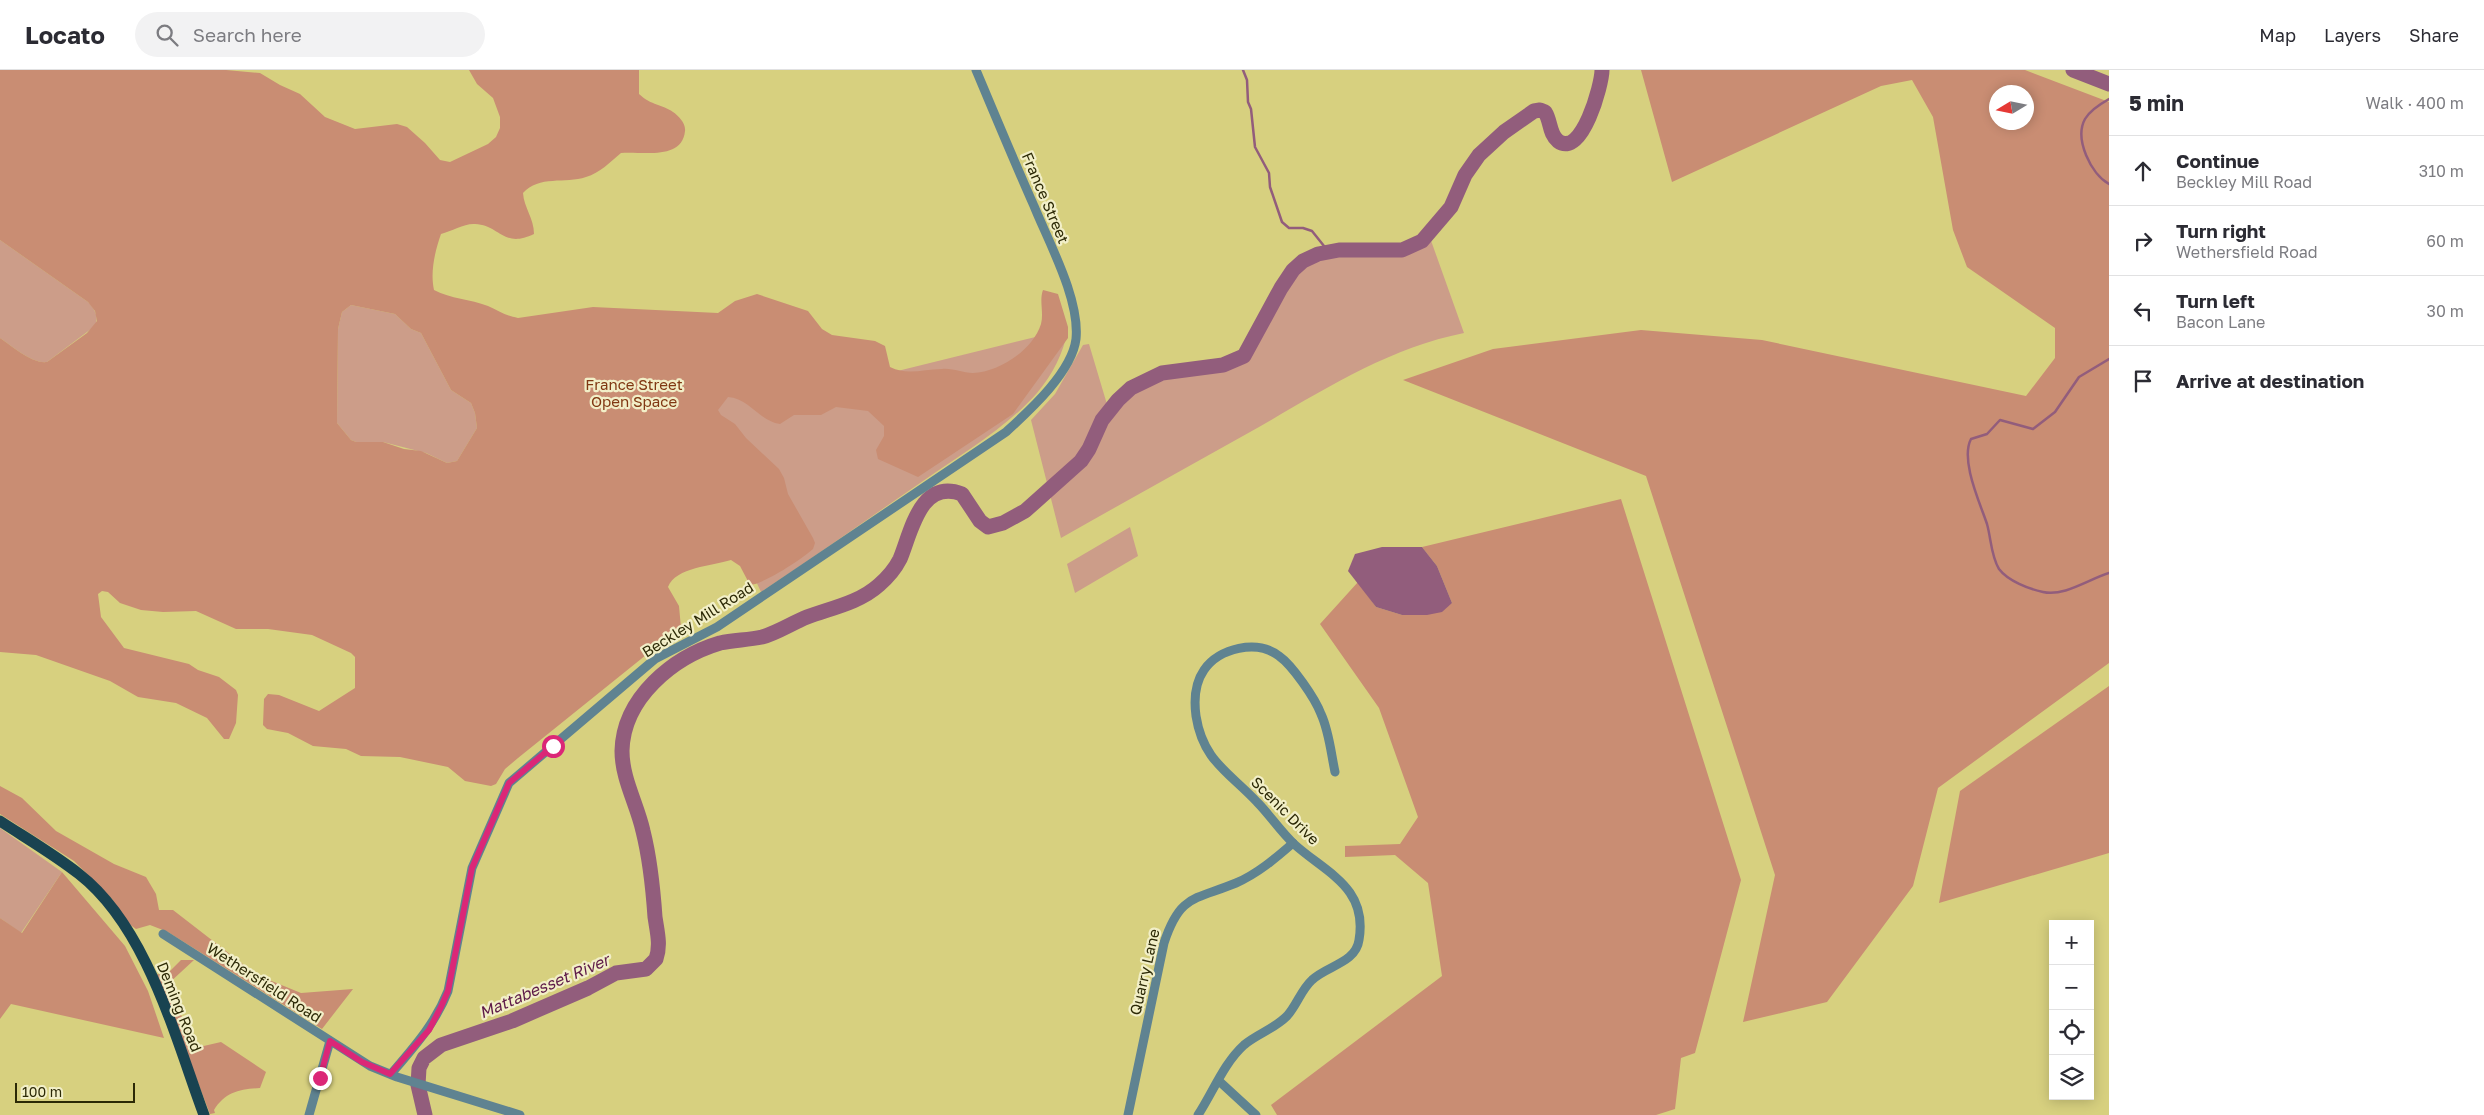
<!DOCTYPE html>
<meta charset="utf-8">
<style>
:root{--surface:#fff;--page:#f2f2f3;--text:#2b2b33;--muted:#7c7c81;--line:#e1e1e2}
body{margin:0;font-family:"Golos Text",sans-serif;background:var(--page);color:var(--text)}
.controls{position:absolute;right:15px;bottom:15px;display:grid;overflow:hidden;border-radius:0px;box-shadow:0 2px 12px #0003}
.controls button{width:45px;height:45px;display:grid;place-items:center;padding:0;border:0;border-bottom:1px solid var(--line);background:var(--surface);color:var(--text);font:25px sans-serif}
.compass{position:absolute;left:1989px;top:15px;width:45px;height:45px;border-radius:50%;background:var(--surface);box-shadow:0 2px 12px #0003;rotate:260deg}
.scale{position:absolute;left:15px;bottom:12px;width:120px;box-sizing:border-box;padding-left:5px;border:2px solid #2c2906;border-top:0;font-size:14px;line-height:18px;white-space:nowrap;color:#2c2906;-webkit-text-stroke:4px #f2efc8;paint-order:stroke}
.stop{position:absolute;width:15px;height:15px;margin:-11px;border:4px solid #db2777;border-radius:50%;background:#fff}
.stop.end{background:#db2777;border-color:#fff;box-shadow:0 1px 5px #0008}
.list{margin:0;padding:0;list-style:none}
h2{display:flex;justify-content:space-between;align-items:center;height:65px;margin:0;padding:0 20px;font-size:21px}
h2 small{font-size:16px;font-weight:400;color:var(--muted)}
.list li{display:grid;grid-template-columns:32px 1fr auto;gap:15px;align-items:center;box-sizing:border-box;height:70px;padding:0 20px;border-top:1px solid var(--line)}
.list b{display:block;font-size:19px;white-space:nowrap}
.list p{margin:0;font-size:16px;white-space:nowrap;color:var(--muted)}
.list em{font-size:16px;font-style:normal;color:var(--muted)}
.icon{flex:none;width:28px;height:28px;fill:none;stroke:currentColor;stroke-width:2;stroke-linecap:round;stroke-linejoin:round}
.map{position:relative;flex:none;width:2109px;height:1045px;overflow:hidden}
header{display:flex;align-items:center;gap:30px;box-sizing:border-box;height:70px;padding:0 25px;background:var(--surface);border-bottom:1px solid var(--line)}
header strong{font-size:24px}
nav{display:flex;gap:28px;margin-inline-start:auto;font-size:18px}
.search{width:350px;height:45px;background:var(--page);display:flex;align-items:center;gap:12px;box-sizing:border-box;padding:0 18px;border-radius:28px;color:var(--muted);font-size:19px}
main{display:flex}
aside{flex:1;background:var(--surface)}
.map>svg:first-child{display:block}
</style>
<header>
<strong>Locato</strong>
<div class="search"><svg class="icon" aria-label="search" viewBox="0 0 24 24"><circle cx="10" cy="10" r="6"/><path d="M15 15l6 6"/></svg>Search here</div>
<nav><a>Map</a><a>Layers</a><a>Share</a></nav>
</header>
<main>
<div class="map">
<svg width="2109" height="1045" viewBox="0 0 2109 1045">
<rect width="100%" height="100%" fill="#d7d07f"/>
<!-- green -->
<g fill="#cc9d89">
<path d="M 1429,165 L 1464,263 C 1389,278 1325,319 1259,357 C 1193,394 1126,431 1061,468 L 1031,350 L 1055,324 L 1083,275 L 1089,274 L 1109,341 C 1133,309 1164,301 1202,297 C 1215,296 1231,296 1242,287 C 1250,281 1253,270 1257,261 C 1270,233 1287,192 1320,183 C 1355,173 1400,195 1429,165 Z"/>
<path d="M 0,170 L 88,232 C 95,239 99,247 95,256 L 47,292 C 32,294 12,276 0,268 Z"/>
<polygon points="351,235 395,244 411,259 421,263 451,320 471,333 475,343 477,358 457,391 447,393 426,383 383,372 356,372 351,370 337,353 338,259 342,242"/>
<path d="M 1068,259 C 1063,284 1053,304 1037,323 C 1005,359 962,384 923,411 C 869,448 816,486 761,522 L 743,483 L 596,308 L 853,312 Z"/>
<polygon points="1130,457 1138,486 1075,523 1067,494"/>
<polygon points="0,758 62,802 21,863 0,848"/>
</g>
<!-- forest -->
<g fill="#c98d73" fill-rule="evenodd">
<path d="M 0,0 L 226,0 L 260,3 L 280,15 L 300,24 L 325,47 L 355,59 L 397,54 L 407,57 L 425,73 L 440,90 L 450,92 L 488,74 L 496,67 L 500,58 L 500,47 L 493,28 L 477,14 L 469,0 L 639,0 L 639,24 C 652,36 662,34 673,42 C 679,46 686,54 685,61 C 682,91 642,81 621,83 C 610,92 600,103 586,107 C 565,114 539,105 523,123 C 524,138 534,148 534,164 C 503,179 500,155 475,154 C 465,153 452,161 441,164 C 435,181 430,202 434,220 C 451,229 470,229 488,236 C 499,241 506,246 518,248 L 593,237 L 718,243 L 735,231 L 757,224 L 808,241 L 822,259 L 832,265 L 875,271 L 885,276 L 890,297 C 908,306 923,299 942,299 C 953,298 962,303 973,303 C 999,302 1033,280 1041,254 C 1044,242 1039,231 1043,220 L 1058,224 L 1068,257 L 1068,268 L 1013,344 L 918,407 L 878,389 L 876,380 L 884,366 L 884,356 L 868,341 L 836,337 L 821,345 L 794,345 L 780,354 C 759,351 749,328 728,327 L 718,340 L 721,345 L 735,354 L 746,368 L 779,399 L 784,408 L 788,424 L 813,468 L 815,473 L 813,479 C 802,489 764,514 750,515 L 740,496 L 731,490 C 712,496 676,497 668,517 L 679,536 L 681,558 L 679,564 L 670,571 L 646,585 L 518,688 L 505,699 L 496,714 L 491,716 L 465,711 L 448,697 L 400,687 L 361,686 L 346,679 L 313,676 L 288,663 L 267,659 L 263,655 L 264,629 L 268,624 L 279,625 L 319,641 L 355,618 L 355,587 L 351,583 L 312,565 L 268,559 L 236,559 L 196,541 L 163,542 L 141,540 L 120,533 L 108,522 L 102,521 L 98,524 L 101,547 L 124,578 L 189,594 L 198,600 L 219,607 L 236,620 L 238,625 L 236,653 L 229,669 L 224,669 L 207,648 L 176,633 L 138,627 L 110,611 L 36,585 L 0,582 L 0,268 C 12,276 32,294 47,292 L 87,263 L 97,251 L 95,241 L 88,232 L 0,170 ZM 351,235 L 395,244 L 411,259 L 421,263 L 451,320 L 471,333 L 475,343 L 477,358 L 457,391 L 447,393 L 421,381 L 404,379 L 383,372 L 356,372 L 351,370 L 337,353 L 338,259 L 342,242 Z"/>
<path d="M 1641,0 L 2025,0 L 2109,32 L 2109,593 L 1938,718 L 1913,816 L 1827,932 L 1743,952 L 1775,805 L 1646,406 L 1403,310 L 1493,279 L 1641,260 L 1762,270 L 2026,326 L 2055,288 L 2055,258 L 1967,197 L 1953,160 L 1933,47 L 1912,10 L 1881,16 L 1672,112 ZM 1996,22 L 2026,22 L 2026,52 L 1996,52 Z"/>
<polygon points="1621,429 1741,810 1695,983 1681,988 1675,1039 1656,1045 1277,1045 1271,1035 1442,906 1428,813 1395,785 1345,787 1345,776 1400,774 1418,747 1379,638 1320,554 1358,512 1376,537 1402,545 1452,533 1437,496 1422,477"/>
<polygon points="2109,616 2109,783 1939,833 1960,721"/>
<polygon points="0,716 22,728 56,761 114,794 146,807 156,824 159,840 173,840 257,905 301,923 353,919 322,959 168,862 150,855 136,859 129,854 112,829 74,791 0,744"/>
<polygon points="62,802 125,876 148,921 164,968 11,934 0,949 0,848 22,863"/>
<path d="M 181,890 L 194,890 L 168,914 L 195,978 L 221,972 L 266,1002 L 260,1018 C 240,1019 225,1022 214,1040 L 215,1043 L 210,1044 L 156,904 L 166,905 Z"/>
</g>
<!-- water -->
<polygon fill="#925d7c" points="1382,477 1422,477 1437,496 1452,533 1442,542 1427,545 1402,545 1376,537 1348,501 1355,484"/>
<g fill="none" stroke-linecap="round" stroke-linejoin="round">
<!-- stream -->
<g stroke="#925d7c" stroke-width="2.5">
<polyline points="1243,0 1247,10 1248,32 1251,39 1255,77 1269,103 1270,117 1282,152 1289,158 1303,158 1312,161 1328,181"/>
<path d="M 2109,29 C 2100,34 2090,40 2085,49 C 2074,69 2091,104 2109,114"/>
<path d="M 2109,289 L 2079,307 L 2055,342 L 2033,359 L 2000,350 L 1987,364 L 1971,369 C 1960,390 1980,433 1987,454 C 1991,468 1991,486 1999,499 C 2008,511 2029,519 2043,522 C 2064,527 2089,509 2109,503"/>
</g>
<!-- river -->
<g stroke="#925d7c" stroke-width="15">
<polyline points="2073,0 2109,14"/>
<path d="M 425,1045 L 418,1015 L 419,998 L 424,988 L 441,975 L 512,951 L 588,918 L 616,903 L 646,899 L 656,889 C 661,875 657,861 655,847 C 653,818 650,789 643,761 C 637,734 622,709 622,681 C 623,628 673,587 720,573 C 734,570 748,570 762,567 C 777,563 792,553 807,547 C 831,538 859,533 879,515 C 887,508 895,499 900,489 C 911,463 920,408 962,424 L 980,451 L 988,457 L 1003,453 L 1025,441 L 1081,391 L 1089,379 L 1102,350 L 1118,330 L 1131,318 L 1162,303 L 1223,295 L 1244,286 L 1281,218 L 1293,200 L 1303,191 L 1318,184 L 1339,180 L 1402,180 L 1422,171 L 1451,137 L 1465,105 L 1479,85 L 1504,62 L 1534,41 L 1540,40 L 1545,42 C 1551,51 1549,64 1558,71 C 1582,89 1602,14 1602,0"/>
</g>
<!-- minor -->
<g stroke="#5f8391" stroke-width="9">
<polyline points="163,864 370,996 397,1007 520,1045"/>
<path d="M 391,1004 C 414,977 435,954 448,921 L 472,798 L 509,713 L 655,589 L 717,557 L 1006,362 C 1030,340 1072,302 1076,269 C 1080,229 1049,173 1034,136 C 1014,91 995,45 976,0"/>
<polyline points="1219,1011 1256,1045"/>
<polyline points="309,1045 330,971"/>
<path d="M 1128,1045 L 1164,873 C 1180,824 1195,830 1236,813 C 1257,804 1276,788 1293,773"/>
<path d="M 1198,1045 C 1213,1022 1224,993 1244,975 C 1257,964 1274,959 1287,946 C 1297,935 1301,920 1312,910 C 1326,896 1356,893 1359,870 C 1368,817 1326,803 1294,774 C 1280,761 1270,745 1257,732 C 1229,702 1203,691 1196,646 C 1194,631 1195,613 1204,600 C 1219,578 1257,569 1279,586 C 1292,595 1315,628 1321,644 C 1329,661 1331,683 1335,702"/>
</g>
<!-- major -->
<path stroke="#194351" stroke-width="11" d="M 0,751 C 26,768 55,785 79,804 C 147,857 175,967 204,1045"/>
</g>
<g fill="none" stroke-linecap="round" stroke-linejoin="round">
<!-- route -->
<polyline stroke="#db2777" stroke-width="6" points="320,1008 330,971 362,992 390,1004 429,960 441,937 448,921 472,798 509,713 553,676"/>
</g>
<g text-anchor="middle" stroke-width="4.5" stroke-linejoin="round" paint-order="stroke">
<!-- street labels -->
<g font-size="15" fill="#2c2906" stroke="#f2efc8">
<text transform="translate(1045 128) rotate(67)" y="5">France Street</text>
<text transform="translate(698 550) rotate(-32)" y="5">Beckley Mill Road</text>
<text transform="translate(1285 741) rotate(45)" y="5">Scenic Drive</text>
<text transform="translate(1145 902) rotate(-77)" y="5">Quarry Lane</text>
<text transform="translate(264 913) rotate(33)" y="5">Wethersfield Road</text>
<text transform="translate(179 937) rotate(68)" y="5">Deming Road</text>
</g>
<!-- park labels -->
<g font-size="15" fill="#803712" stroke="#f2efc8">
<text x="634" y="320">France Street<tspan x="634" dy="17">Open Space</tspan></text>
</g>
<!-- water labels -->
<g font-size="16" font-style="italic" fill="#5e1b48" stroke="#f2efc8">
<text transform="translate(544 916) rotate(-23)" y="6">Mattabesset River</text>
</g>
</g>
</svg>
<div class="controls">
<button>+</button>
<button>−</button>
<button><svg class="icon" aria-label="locate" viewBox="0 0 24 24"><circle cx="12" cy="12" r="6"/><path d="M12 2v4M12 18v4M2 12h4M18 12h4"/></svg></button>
<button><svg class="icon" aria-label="layers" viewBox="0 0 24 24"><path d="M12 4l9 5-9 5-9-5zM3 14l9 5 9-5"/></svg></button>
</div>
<svg class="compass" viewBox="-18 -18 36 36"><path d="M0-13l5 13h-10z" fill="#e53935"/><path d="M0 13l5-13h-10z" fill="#7c7c81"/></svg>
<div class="scale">100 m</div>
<div class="stop" style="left:553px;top:676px"></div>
<div class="stop end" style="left:320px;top:1008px"></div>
</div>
<aside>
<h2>5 min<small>Walk · 400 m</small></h2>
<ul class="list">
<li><svg class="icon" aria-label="ahead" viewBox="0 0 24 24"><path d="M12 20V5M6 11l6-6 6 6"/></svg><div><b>Continue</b><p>Beckley Mill Road</p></div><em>310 m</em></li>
<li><svg class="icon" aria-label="right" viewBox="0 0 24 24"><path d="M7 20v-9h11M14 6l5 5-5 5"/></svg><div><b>Turn right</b><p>Wethersfield Road</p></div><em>60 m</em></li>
<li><svg class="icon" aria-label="left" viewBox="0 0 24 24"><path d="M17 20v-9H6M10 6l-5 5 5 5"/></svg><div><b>Turn left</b><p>Bacon Lane</p></div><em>30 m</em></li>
<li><svg class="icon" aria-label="arrive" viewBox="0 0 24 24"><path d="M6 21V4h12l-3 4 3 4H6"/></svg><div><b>Arrive at destination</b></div></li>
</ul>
</aside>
</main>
